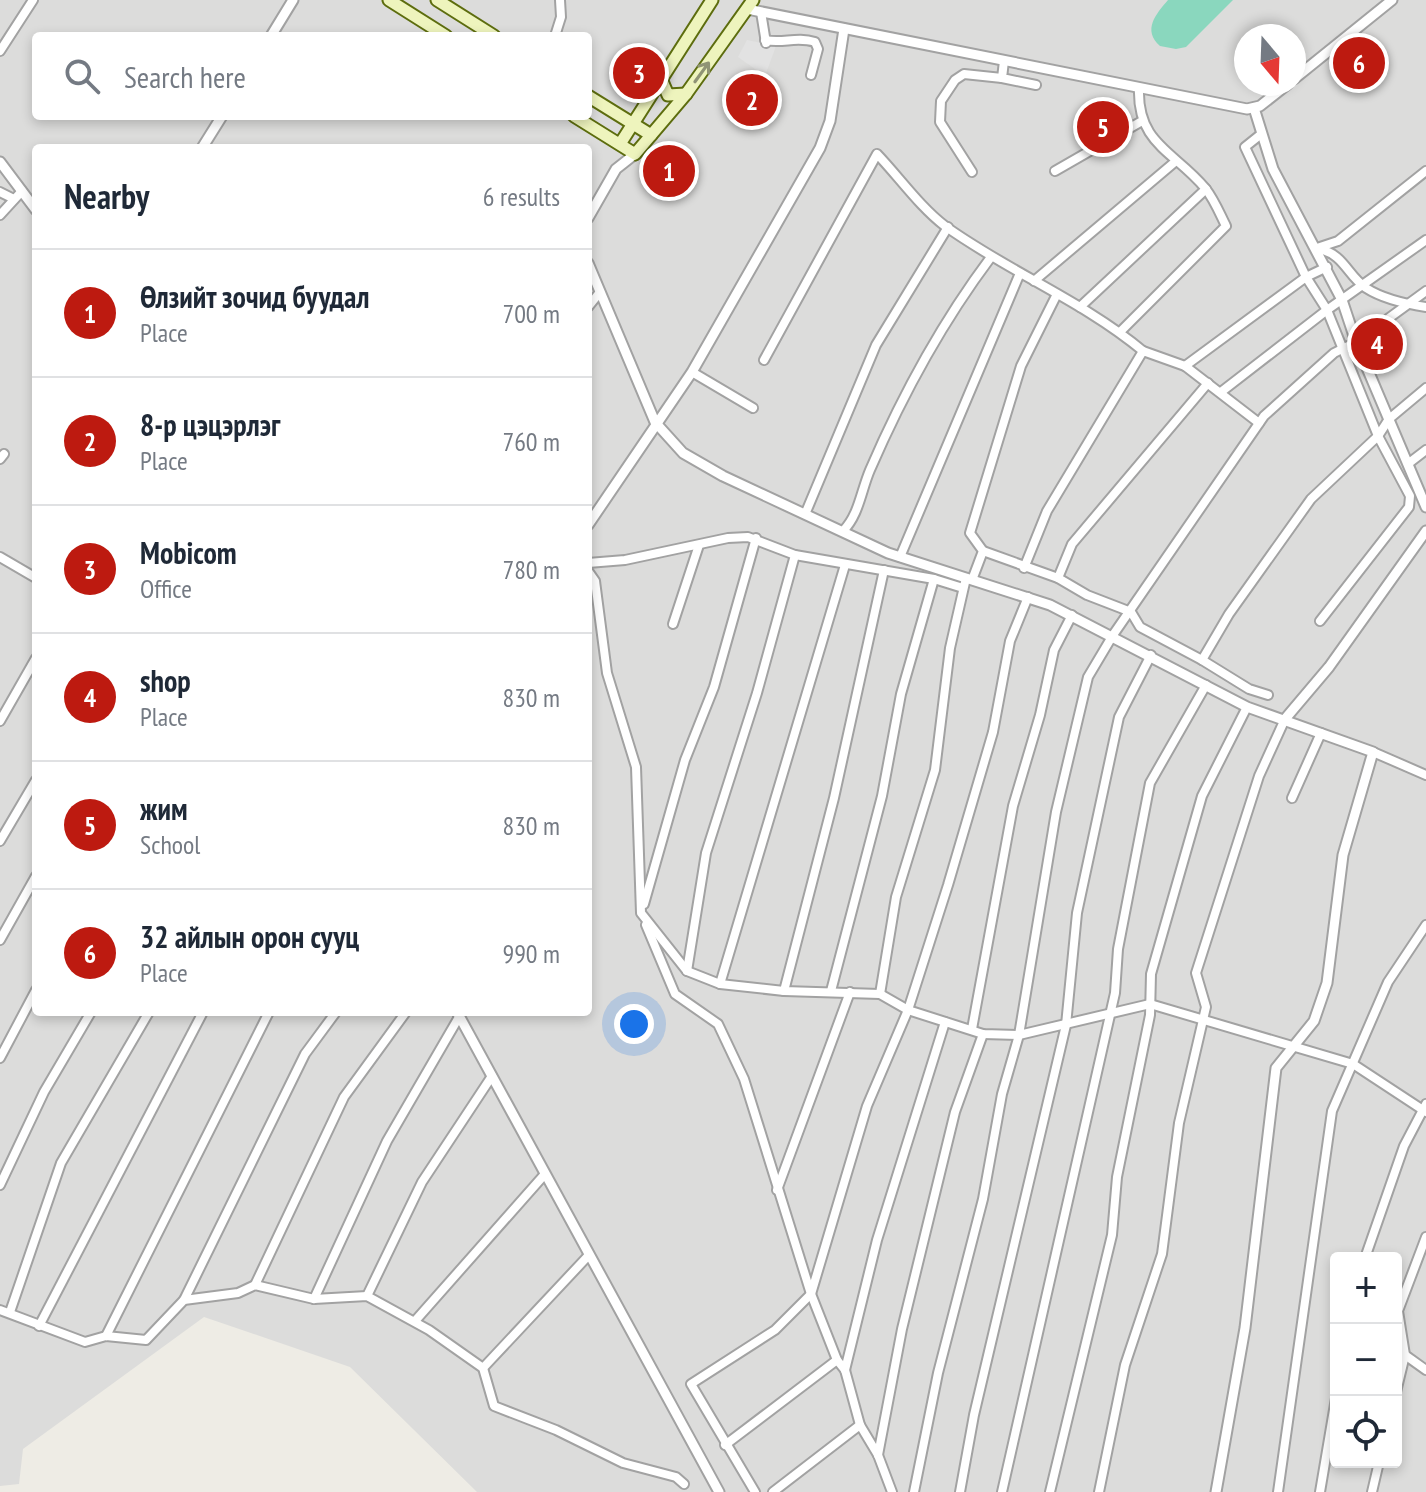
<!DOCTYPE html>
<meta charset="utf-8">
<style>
:root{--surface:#fff;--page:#f6f6f7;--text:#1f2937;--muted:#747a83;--line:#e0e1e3;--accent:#bd1a10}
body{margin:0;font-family:"PT Sans Narrow",sans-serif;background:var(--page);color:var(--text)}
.controls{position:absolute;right:24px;bottom:24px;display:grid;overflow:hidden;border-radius:8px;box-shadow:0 4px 12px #0003}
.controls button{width:72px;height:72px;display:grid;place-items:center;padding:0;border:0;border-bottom:2px solid var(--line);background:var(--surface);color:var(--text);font:40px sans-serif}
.compass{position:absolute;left:1234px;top:24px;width:72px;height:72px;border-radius:50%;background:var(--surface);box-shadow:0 4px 12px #0003;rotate:161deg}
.you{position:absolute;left:634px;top:1024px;width:28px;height:28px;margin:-20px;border:6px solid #fff;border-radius:50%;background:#1a73e8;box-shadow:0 0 0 12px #1a73e833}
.badge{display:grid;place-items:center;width:52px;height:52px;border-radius:50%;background:var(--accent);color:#fff;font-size:26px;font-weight:700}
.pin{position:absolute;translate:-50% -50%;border:4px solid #fff;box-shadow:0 2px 8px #0006}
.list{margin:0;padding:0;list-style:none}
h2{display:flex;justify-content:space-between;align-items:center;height:104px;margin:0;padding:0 32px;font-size:34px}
h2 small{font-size:26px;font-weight:400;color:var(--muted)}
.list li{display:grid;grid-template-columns:52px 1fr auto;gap:24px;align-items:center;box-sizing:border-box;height:128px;padding:0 32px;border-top:2px solid var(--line)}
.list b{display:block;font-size:30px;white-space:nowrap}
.list p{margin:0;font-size:26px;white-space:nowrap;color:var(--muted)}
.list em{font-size:26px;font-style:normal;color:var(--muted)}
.icon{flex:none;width:44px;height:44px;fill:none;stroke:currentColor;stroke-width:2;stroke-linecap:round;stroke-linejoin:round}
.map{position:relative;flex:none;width:1426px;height:1492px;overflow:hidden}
.search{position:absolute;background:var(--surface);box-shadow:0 4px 12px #0003;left:32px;top:32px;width:560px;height:88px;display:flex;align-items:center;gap:20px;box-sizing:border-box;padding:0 28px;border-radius:8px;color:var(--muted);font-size:30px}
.panel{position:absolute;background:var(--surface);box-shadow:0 4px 12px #0003;left:32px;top:144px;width:560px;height:872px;border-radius:8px}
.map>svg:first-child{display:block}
</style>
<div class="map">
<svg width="1426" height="1492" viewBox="0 0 1426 1492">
<rect width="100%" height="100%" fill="#eeece5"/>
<!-- residential -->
<path fill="#dcdcdb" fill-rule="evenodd" d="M 0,0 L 1426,0 L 1426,1492 L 477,1492 L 350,1367 L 204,1317 L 23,1449 L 19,1484 L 0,1486 ZM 36,36 L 588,36 L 588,116 L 36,116 ZM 1246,36 L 1294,36 L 1294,84 L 1246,84 ZM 36,148 L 588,148 L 588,1012 L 36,1012 ZM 1336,1258 L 1396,1258 L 1396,1462 L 1336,1462 Z"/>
<!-- pitch -->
<path fill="#8ad7be" d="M 1168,0 L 1233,0 L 1186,47 L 1176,49 L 1160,46 C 1142,30 1156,14 1168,0 Z"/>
<!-- parking -->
<polygon fill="#e2e2e2" points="747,40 776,46 765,76 738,57"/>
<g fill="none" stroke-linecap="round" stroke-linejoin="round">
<defs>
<g id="minor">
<polyline points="761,12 766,43"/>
<polyline points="555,36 561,17 560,0"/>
<path d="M 765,40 C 783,44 796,36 815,42 L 818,49 L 811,75"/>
<polyline points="0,51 33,0"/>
<polyline points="1004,61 1002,78 1036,85"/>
<polyline points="1260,135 1245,147 1306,277 1327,310 1378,436 1410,496 1409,507 1320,621"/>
<polyline points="1055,171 1142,121"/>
<polyline points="972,172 940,122 941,101 955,80 964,74 1002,78"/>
<polyline points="0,192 14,199"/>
<polyline points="0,215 22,191"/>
<polyline points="1317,248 1338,241 1426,171"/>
<path d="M 1319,249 C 1344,254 1347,275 1366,288 C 1383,299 1406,304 1426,307"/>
<polyline points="1034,281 1176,161"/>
<polyline points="588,307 600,292"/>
<polyline points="1080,307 1206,189"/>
<path d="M 1120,332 L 1226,226 C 1220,214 1214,199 1205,188 C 1174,151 1137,144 1139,88"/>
<path d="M 764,360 L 877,154 C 899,177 920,207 945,226 C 1009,272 1083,301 1143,351"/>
<polyline points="1185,366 1259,423"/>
<polyline points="692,372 753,408"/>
<polyline points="1221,392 1327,310 1426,240"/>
<polyline points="0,459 4,454"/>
<polyline points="1409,463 1426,450"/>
<polyline points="806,512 876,345 948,227"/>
<path d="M 843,531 C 859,515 861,491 870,470 C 902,396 943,321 991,257"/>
<polyline points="983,551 1058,578 1087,595 1131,612 1140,627 1202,660 1249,689 1268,695"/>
<polyline points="0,557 36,578"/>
<polyline points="900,557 1020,273"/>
<polyline points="588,563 625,560 728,538 748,537 795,555 934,579 963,588"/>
<polyline points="1024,568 1047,511 1143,351 1185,366 1306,277 1327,267"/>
<polyline points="588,571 595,581 607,673 636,767 641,913 687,971 720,984 784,991 880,994 908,1010 983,1034 1019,1035 1150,1004 1353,1064 1426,1112"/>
<polyline points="1058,578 1072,544 1208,383"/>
<polyline points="972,580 983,551 970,533 1021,366 1057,294"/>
<polyline points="673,624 699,545"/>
<polyline points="1202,660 1229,614 1311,499 1378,436 1389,419 1426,388"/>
<polyline points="0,721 36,658"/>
<polyline points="1373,752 1426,775"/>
<polyline points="1292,798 1321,733"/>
<polyline points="0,841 36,780"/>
<polyline points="644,904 685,760 714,687 756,538"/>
<polyline points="646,925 675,994 718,1024 744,1079 811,1294 837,1360 845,1370 860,1425 878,1455 892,1492"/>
<polyline points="0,940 36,876"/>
<polyline points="687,971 706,853 757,693 795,555"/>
<polyline points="720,984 845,565"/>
<polyline points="784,991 834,798 884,570"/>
<polyline points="831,991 882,796 901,694 934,579"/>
<polyline points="880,994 896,897 935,770 950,648 966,578"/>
<polyline points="972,1029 1013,806 1040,715 1054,650 1072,615"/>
<polyline points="0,1058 36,990"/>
<polyline points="0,1185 44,1092 91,1012"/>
<polyline points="777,1190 850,992"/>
<polyline points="1426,1237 1398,1311 1405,1355 1426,1370"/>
<polyline points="1365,1258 1404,1146 1426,1104"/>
<polyline points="255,1285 344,1097 406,1012"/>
<polyline points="367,1296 422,1182 492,1076"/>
<polyline points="314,1299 387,1141 459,1017"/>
<polyline points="184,1300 305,1054 336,1012"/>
<polyline points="0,1310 85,1342 106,1336 146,1340 184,1300 238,1293 255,1285 314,1299 367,1296 429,1330 483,1368 494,1406 556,1430 623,1463 676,1477 684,1484"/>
<polyline points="10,1312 61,1163 149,1012"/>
<polyline points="415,1321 545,1174"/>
<polyline points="39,1326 203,1012"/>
<polyline points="106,1336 269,1012"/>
<polyline points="483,1368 588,1256"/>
<polyline points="845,1370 877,1240 945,1022"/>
<polyline points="1396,1392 1405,1355"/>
<polyline points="725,1445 837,1360"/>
<polyline points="878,1455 902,1329 955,1112 983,1034"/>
<polyline points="755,1492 691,1384 775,1330 811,1294 867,1106 908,1010 948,885 993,732 1010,641 1028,597"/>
<polyline points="773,1492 860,1425"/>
<polyline points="914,1492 938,1373 983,1199 1002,1094 1019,1035 1056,812 1088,677 1113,635 1264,416 1334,353 1356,342 1426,291"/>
<polyline points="960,1492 974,1415 1066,1025 1077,913 1119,717 1151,655"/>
<polyline points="1002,1492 1115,993 1118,949 1150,783 1206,685"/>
<polyline points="1050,1492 1112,1235 1117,1177 1150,1015 1151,974 1202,796 1247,707"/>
<polyline points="1099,1492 1125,1365 1162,1254 1179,1123 1206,1007 1196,973 1259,776 1285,719"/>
<polyline points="1278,1492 1332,1111 1388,982 1426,925"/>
<polyline points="1320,1492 1336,1398"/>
<polyline points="1372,1492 1379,1462"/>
</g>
<g id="tertiary">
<polyline points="747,9 1247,109 1260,106 1288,84"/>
<polyline points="271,36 293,0"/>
<polyline points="1294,79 1392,0"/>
<polyline points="1254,108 1273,169 1342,300 1356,342 1426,507"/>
<polyline points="202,148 222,116"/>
<polyline points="0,162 36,210"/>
<polyline points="588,218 616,169 635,154"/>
<polyline points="588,263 655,422 683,453 723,476 888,553 1050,605 1247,707 1373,752 1343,855 1327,983 1314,1021 1276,1068 1245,1328 1216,1492"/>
<polyline points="588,525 692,372 820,148 830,121 844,29"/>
<polyline points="1285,719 1329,667 1426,531"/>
<polyline points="457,1012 719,1492"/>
</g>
<g id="secondary">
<polyline points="389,0 446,36"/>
<polyline points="437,0 494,36"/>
<polyline points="661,79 668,95 686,94"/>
<polyline points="588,96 651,135"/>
<polyline points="574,116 635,154 686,94 753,0"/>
<polyline points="620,144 712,0"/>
</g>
</defs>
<!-- minor casing -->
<use href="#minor" stroke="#a2a2a2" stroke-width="12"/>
<!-- tertiary casing -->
<use href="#tertiary" stroke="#a2a2a2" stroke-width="13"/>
<!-- secondary casing -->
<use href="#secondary" stroke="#5d6d0e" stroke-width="15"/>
<!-- minor -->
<use href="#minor" stroke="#fff" stroke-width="8"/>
<!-- tertiary -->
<use href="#tertiary" stroke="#fff" stroke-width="9"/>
<!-- secondary -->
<use href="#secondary" stroke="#eef4bd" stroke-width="11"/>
</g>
<!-- one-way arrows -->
<defs><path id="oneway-shaft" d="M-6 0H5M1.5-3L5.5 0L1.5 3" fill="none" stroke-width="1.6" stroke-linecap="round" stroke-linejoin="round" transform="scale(2)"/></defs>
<use stroke="#909475" href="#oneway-shaft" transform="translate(702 72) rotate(-54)"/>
</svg>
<div class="controls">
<button>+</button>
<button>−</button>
<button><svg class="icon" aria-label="locate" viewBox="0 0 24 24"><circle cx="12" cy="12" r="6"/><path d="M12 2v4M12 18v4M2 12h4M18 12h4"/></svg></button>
</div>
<svg class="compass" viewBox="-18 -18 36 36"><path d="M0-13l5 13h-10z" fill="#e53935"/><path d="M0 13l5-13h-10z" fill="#747a83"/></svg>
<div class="you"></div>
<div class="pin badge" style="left:669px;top:171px">1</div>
<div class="pin badge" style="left:752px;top:100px">2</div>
<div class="pin badge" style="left:639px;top:73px">3</div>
<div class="pin badge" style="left:1377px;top:344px">4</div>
<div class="pin badge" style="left:1103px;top:127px">5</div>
<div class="pin badge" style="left:1359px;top:63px">6</div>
<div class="search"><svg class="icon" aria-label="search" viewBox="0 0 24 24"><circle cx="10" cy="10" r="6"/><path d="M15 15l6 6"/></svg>Search here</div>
<section class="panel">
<h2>Nearby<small>6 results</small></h2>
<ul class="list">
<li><span class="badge">1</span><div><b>Өлзийт зочид буудал</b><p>Place</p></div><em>700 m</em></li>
<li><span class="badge">2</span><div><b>8-р цэцэрлэг</b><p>Place</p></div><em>760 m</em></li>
<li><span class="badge">3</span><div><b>Mobicom</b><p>Office</p></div><em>780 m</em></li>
<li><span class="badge">4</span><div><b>shop</b><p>Place</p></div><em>830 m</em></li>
<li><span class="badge">5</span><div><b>жим</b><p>School</p></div><em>830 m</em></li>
<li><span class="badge">6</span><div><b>32 айлын орон сууц</b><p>Place</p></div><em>990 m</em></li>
</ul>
</section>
</div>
